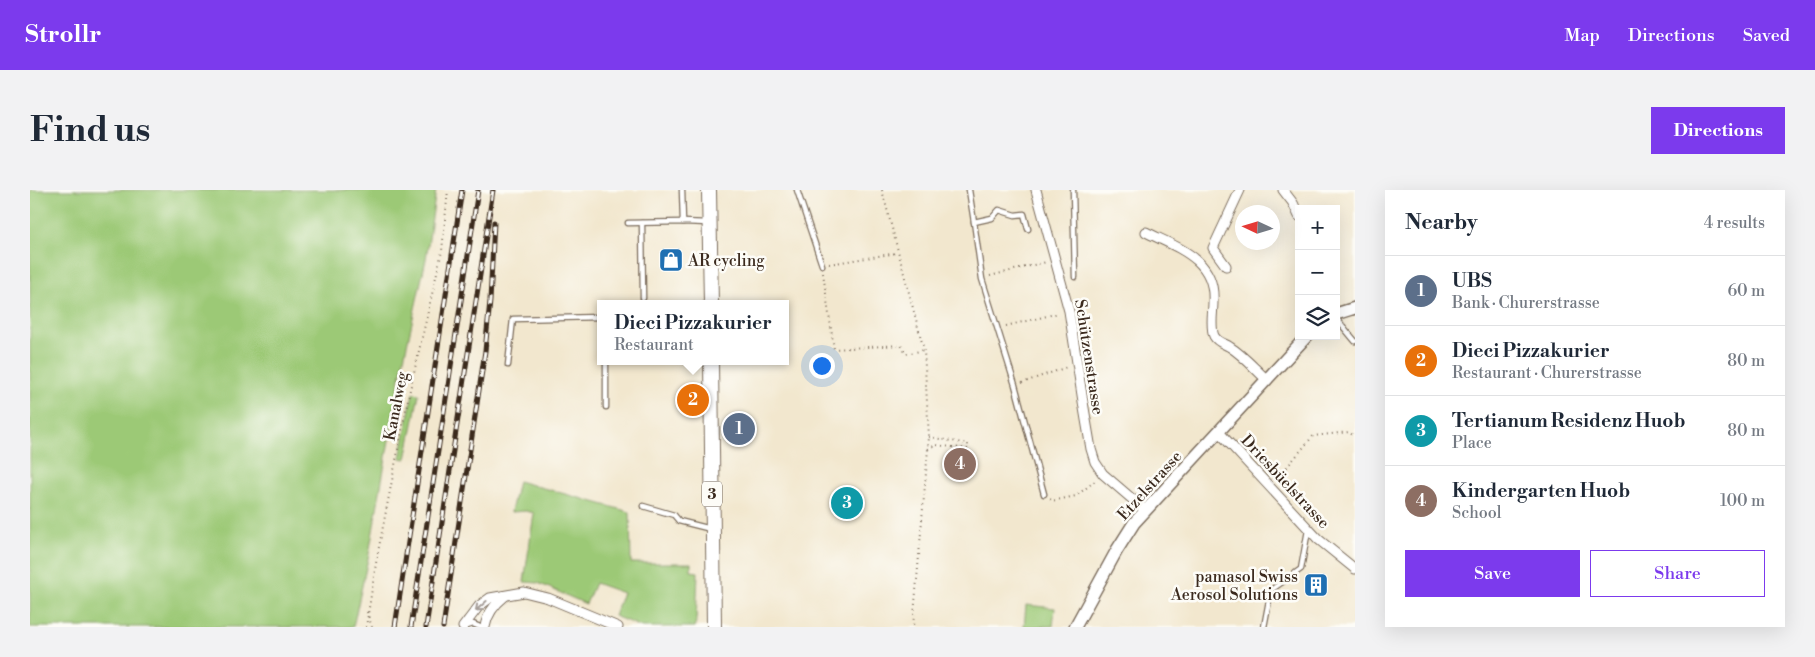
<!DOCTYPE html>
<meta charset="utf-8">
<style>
:root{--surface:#fff;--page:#f2f2f3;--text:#1f2937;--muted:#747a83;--line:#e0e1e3;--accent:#7c3aed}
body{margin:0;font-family:"Libre Bodoni",serif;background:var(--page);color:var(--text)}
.controls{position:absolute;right:15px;top:15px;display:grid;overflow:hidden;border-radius:0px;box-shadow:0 5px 20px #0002}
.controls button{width:45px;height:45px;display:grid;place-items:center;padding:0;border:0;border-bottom:1px solid var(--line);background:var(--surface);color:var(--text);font:25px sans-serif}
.compass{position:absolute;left:1205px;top:15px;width:45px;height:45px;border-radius:50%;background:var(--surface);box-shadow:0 5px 20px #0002;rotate:274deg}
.you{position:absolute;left:791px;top:175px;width:18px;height:18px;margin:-12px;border:4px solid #fff;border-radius:50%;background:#1a73e8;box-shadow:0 0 0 8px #1a73e833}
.badge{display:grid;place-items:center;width:32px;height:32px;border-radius:50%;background:var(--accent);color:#fff;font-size:16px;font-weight:700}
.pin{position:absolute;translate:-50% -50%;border:2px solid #fff;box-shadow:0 1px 5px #0006}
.popup{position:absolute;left:567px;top:110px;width:192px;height:65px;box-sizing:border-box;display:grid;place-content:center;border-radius:0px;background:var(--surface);filter:drop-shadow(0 1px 4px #0005);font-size:16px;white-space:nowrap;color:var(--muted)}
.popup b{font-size:19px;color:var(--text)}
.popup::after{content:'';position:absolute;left:50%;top:100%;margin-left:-10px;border:10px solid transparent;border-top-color:var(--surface)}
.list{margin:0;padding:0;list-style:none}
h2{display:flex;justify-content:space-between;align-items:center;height:65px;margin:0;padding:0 20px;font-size:21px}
h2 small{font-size:16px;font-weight:400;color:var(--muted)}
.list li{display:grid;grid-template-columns:32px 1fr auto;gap:15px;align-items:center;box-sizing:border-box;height:70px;padding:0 20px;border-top:1px solid var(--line)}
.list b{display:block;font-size:19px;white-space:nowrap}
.list p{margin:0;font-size:16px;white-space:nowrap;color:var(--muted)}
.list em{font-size:16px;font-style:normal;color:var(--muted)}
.actions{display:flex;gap:10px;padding:15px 20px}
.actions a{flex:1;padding:11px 0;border:1px solid var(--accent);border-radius:0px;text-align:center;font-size:18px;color:var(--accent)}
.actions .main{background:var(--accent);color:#fff}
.icon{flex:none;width:28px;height:28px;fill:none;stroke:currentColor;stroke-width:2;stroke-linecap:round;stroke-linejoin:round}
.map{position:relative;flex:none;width:1325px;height:437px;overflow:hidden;border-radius:0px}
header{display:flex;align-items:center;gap:30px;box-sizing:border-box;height:70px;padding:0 25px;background:var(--accent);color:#fff}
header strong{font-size:24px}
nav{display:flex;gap:28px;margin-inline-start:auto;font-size:18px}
.intro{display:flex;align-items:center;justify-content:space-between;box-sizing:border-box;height:120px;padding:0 30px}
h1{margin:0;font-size:35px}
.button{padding:12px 22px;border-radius:0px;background:var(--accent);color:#fff;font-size:18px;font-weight:700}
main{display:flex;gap:30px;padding:0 30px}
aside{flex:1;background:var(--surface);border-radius:0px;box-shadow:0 5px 20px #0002}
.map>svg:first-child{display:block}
</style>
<header>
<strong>Strollr</strong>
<nav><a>Map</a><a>Directions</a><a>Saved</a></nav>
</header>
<div class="intro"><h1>Find us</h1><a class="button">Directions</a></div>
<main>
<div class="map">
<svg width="1325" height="437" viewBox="0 0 1325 437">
<rect width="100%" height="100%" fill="#fdfcf7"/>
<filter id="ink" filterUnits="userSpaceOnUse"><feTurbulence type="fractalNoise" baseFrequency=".02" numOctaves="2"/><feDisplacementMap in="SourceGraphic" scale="10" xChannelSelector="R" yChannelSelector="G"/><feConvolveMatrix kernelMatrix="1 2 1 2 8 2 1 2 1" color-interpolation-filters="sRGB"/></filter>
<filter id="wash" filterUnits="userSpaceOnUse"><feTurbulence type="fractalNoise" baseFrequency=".0096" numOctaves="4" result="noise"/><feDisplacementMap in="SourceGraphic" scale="20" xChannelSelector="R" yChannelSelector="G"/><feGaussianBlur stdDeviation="1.12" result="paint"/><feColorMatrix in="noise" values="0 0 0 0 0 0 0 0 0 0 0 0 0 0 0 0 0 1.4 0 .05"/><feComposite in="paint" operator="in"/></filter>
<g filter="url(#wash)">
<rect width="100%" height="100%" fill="#f2e7ce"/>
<!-- green -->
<g fill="#9cc976" stroke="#6c7a4a">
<polygon points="0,0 406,0 396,69 371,182 339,364 323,437 0,437"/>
<polygon points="383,203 389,204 376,269 370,268"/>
<polygon points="488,291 600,322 601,373 661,373 661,381 668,382 666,432 664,437 612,437 584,426 593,403 565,393 556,414 508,393 494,392 504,323 496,321 481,322"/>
<polygon points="996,415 1025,418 1023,436 994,437"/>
</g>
</g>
<g filter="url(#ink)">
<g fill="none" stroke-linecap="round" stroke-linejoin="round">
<defs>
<g id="service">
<polyline points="652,0 653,32"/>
<polyline points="767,0 792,75"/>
<polyline points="939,0 944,32 962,28 969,20 985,25 994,24 998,39"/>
<polyline points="1043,0 1045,87"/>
<polyline points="944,32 952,89 985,195 1014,304"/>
<polyline points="598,33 653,32 678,33"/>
<polyline points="612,33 613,108"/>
<polyline points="1306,128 1325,151"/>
<polyline points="478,175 483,129 570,127"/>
<polyline points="576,217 576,171"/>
<polyline points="613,316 644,325 649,331 681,339"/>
<polyline points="437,436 443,434 450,437"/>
<polyline points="1234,437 1241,400 1271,379 1278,340"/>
</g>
<g id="minor">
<polyline points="1006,0 1039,121 1054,218 1061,259 1065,272 1073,284 1115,320"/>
<polyline points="1253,0 1263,13 1269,26"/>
<path d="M 1116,42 C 1148,58 1186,69 1183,112 C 1183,122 1180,137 1184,146 C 1188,153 1194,153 1200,157 C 1213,165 1225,179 1237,190"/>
<polyline points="1196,76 1183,58 1210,0"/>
<polyline points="1189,242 1288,349 1325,379"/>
<polyline points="433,437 449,416 460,408 494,402 518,408 588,437"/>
<path d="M 455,437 C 457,423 465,414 475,406"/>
</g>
<g id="tertiary">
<polyline points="1306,124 1325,118"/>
<polyline points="1045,437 1087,360 1104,333 1277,146"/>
</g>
<g id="primary">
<polyline points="679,0 681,114"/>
<polyline points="681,171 684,437"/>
</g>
</defs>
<!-- service casing -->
<use href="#service" stroke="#7b6c5c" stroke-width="7"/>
<!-- minor casing -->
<use href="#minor" stroke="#7b6c5c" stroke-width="11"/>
<!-- tertiary casing -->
<use href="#tertiary" stroke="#7b6c5c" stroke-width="14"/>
<!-- primary casing -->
<use href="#primary" stroke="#7b6c5c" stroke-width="16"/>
<!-- path -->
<g stroke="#7b6c5c" stroke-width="2" stroke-dasharray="1 4" stroke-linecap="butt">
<polyline points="852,0 894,160 899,247 883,437"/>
<polyline points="799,74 867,63"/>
<polyline points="793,83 804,159 871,155 876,164 894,160"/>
<polyline points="960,86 1016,72"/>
<polyline points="976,136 1029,123"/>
<polyline points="992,193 1037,177"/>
<polyline points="898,259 906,255 938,259 938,254 899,247"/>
<polyline points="1247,289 1283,246 1319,242 1325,247"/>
<polyline points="1020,309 1022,311 1046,306 1065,291"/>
<polyline points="337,422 342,437"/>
<polyline points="336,437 347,367 379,204 412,61 418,0"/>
</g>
<!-- service -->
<use href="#service" stroke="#fff" stroke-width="4.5"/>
<!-- minor -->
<use href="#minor" stroke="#fff" stroke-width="9"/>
<!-- tertiary -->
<use href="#tertiary" stroke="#fff" stroke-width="11"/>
<!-- primary -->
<use href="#primary" stroke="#fff" stroke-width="14"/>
<defs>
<g id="rail">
<polyline points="365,437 432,0"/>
<polyline points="381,437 448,0"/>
<polyline points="396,437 463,0"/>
<polyline points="413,437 455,161 460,111 464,32"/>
</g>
</defs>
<!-- rail casing -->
<use href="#rail" stroke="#3b2a1e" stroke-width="5"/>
<!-- rail -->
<use href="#rail" stroke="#fdfcf7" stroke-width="3" stroke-dasharray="9" stroke-linecap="butt"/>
</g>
<!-- one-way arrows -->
<defs><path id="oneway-shaft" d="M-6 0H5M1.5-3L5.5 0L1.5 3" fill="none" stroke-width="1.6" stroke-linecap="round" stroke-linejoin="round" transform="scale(1.25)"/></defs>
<use stroke="#a79f9a" href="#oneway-shaft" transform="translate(451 416) rotate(138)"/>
</g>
<!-- icons -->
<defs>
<symbol id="shop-square" viewBox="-11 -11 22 22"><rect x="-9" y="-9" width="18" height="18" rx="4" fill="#1f6fb2" stroke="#fdfcf7"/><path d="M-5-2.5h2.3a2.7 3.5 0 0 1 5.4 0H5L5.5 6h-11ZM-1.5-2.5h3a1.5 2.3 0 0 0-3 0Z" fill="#fff"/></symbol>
<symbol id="building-square" viewBox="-11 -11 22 22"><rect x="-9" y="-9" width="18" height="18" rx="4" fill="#1f6fb2" stroke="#fdfcf7"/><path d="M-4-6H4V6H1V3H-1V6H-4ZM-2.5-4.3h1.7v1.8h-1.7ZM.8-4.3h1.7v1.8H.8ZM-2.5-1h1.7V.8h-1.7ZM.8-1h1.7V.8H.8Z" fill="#fff"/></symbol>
</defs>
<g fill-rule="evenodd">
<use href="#shop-square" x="627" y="56" width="28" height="28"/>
<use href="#building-square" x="1272" y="381" width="28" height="28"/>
</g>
<g text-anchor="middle" stroke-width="5" stroke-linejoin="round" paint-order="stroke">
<!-- shield labels -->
<rect fill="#fdfcf7" stroke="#75695f" stroke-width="1" x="672" y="291.5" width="20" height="25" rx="4"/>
<g font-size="15" font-weight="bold" fill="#3b2a1e">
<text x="682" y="309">3</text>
</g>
<!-- poi labels -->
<g font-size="16" fill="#3b2a1e" stroke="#fdfcf7" text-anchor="start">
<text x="658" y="76">AR cycling</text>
<text x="1268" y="392" text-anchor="end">pamasol Swiss<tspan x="1268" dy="18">Aerosol Solutions</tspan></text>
</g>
<!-- street labels -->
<g font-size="16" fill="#3b2a1e" stroke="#fdfcf7">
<text transform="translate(1060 167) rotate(81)" y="6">Schützenstrasse</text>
<text transform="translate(365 216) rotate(-79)" y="6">Kanalweg</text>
<text transform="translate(1256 291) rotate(47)" y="6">Driesbüelstrasse</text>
<text transform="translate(1119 295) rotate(-48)" y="6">Etzelstrasse</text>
</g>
</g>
</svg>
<div class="controls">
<button>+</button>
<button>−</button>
<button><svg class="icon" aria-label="layers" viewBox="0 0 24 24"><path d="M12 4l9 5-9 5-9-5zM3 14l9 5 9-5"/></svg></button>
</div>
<svg class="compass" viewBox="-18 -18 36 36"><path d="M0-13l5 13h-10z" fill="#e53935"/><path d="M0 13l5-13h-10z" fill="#747a83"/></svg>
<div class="you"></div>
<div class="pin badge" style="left:709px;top:239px;background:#5c6f8a">1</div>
<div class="pin badge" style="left:663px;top:210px;background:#e8710a">2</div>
<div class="popup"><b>Dieci Pizzakurier</b>Restaurant</div>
<div class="pin badge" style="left:817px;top:313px;background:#0f9aa8">3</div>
<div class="pin badge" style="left:930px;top:274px;background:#8d6e63">4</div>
</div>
<aside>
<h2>Nearby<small>4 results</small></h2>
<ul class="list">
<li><span class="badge" style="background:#5c6f8a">1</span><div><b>UBS</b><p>Bank · Churerstrasse</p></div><em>60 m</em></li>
<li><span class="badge" style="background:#e8710a">2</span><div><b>Dieci Pizzakurier</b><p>Restaurant · Churerstrasse</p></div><em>80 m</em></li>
<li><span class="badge" style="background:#0f9aa8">3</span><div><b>Tertianum Residenz Huob</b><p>Place</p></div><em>80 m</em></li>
<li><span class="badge" style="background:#8d6e63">4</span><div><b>Kindergarten Huob</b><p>School</p></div><em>100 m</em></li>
</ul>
<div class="actions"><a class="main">Save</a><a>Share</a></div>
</aside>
</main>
